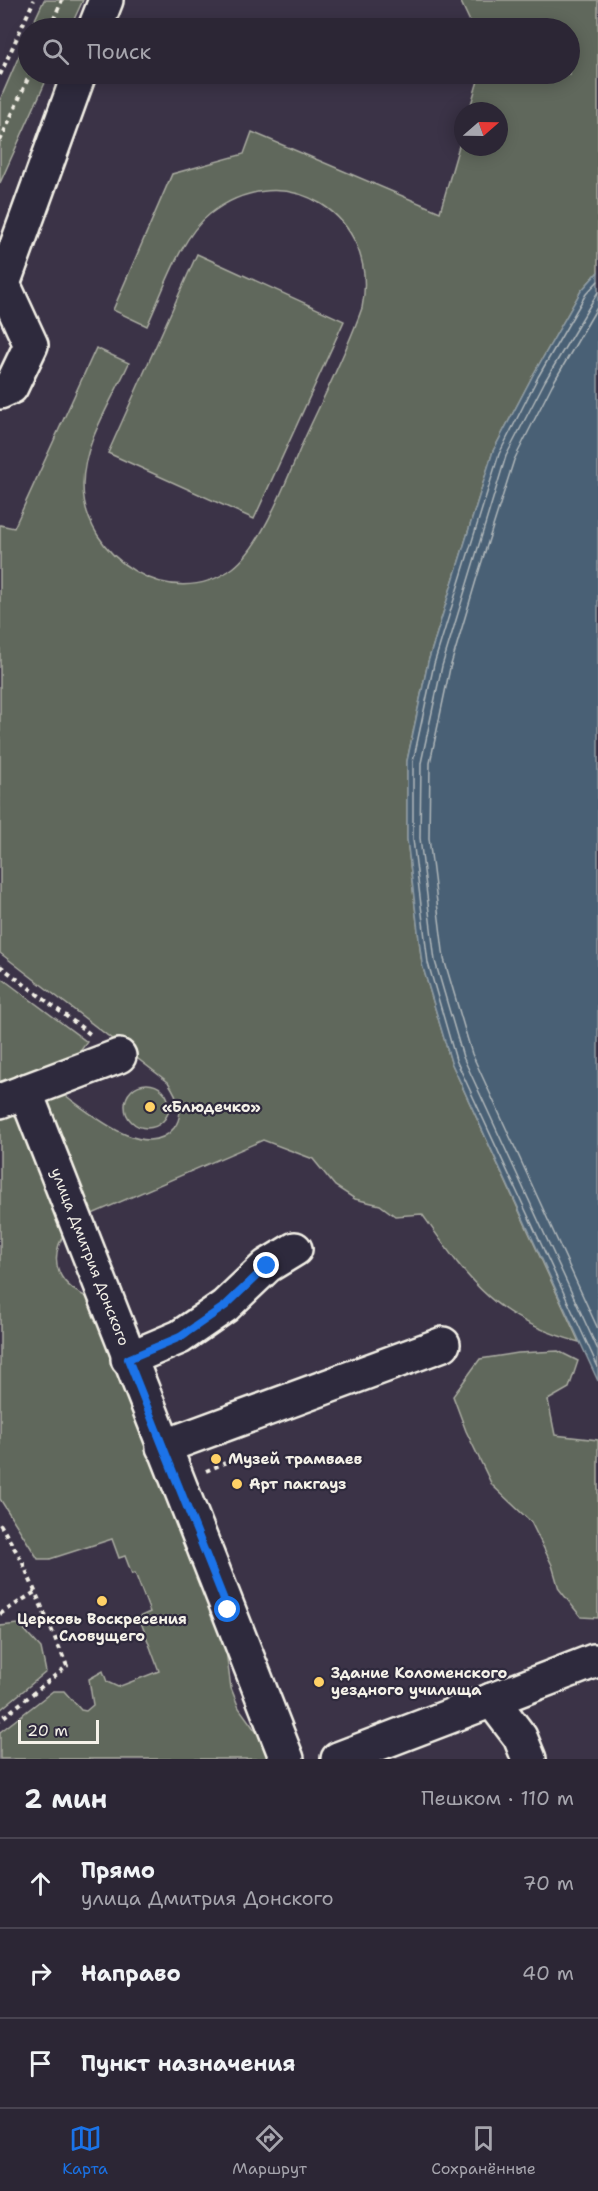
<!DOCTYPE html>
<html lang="ru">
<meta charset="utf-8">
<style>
:root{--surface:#2c2635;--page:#342e3d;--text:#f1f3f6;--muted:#a6a5ad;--line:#484350;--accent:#1a73e8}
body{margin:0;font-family:"Shantell Sans",sans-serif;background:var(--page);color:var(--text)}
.compass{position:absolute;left:454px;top:102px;width:54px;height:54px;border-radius:50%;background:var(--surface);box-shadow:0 3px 15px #0003;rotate:70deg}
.scale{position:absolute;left:18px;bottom:15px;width:81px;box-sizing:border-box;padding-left:6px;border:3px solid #f4f1e8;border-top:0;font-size:16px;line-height:21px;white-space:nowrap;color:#f4f1e8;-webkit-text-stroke:4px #2f2a3d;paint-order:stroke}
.stop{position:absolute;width:18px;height:18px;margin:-14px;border:4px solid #1a73e8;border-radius:50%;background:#fff}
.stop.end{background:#1a73e8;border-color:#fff;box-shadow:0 2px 6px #0008}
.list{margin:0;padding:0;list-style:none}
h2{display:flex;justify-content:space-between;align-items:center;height:78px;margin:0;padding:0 24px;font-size:26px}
h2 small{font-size:20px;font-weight:400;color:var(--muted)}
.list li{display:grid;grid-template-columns:39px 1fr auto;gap:18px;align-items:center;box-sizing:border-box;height:90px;padding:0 24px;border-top:2px solid var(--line)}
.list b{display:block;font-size:22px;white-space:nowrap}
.list p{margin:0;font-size:20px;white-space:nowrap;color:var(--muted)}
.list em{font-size:20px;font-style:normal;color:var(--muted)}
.icon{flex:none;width:33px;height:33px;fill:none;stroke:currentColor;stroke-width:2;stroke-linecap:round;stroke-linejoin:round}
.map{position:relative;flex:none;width:598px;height:1759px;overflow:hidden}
.search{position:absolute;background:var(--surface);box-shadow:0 3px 15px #0003;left:18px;right:18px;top:18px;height:66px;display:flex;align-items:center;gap:15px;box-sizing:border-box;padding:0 21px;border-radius:33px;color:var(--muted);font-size:22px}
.sheet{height:348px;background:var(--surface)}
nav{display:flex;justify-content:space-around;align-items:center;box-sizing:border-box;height:84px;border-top:2px solid var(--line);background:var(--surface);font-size:16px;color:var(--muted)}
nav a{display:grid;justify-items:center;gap:3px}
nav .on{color:var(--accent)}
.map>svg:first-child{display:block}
</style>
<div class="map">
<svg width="598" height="1759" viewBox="0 0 598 1759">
<rect width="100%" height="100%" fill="#3b3347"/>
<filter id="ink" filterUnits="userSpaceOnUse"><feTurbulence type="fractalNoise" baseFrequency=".0167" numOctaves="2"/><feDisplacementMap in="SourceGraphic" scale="12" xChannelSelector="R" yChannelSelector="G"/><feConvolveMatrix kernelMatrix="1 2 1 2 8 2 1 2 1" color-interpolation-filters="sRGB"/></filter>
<g filter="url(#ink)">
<!-- green -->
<g fill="#61685b" stroke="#aaaca2" stroke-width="1.5">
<polygon points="44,0 83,0 70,28 31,28"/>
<path d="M 460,0 L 598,0 L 598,272 L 581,291 L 533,375 L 493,451 L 428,662 L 407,761 L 407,839 L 422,964 L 451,1062 L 579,1342 C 494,1319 470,1282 422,1214 L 395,1216 L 380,1205 L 355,1199 L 335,1186 L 313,1159 L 263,1140 L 83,1218 L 43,1098 L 59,1091 C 86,1109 145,1164 174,1128 C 186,1112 177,1096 168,1082 L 0,953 L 0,525 L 14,528 L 96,348 L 129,363 C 112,401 83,443 83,485 C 83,558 171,614 233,568 C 264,545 290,470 307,433 C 326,392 347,351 362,308 C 381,215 285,155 210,214 C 180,237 163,292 147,326 L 113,310 L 172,174 L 244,154 L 252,132 L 440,212 L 463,132 L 463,147 L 499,147 L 499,111 L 469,111 L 480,74 L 570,74 L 570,28 L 473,28 Z"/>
<polygon points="28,35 28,74 49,74 0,183 0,100"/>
<polygon points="197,254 344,321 254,519 108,453"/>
<polygon points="0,977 87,1042 73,1061 0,1089"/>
<circle cx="147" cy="1106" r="22"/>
<path d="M 15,1109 L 67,1229 C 45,1262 59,1288 95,1300 L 206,1582 L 226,1651 L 231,1688 L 239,1708 L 268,1748 L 269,1759 L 0,1759 L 0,1732 L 53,1691 L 64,1691 L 81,1710 L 86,1711 L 93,1705 L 89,1679 L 103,1671 L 107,1682 L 118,1687 L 159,1671 L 139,1617 L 150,1612 L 135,1573 L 132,1574 L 125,1556 L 119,1558 L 112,1539 L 50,1559 L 38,1559 L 0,1499 L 0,1112 Z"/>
<polygon points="558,1351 578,1361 569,1388 548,1400 555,1435 598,1440 598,1618 581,1617 559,1589 552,1565 531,1522 492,1485 466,1431 453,1396 480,1359 518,1353"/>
<polygon points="19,1624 41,1648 46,1672 0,1710 0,1626"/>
</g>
<!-- water -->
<polygon fill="#4a6175" stroke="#8e9ba3" stroke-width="1.5" points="598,272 598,1381 451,1062 422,964 407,839 407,761 428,662 493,451 533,375 581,291"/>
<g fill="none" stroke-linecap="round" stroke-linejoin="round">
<!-- shore -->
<g stroke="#b0b7ba" stroke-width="1.5">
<polyline points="598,281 586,294 538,377 499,454 434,664 413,762 413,839 428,963 456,1060 598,1367"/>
<polyline points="598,292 545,381 506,456 442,666 421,763 420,838 435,961 463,1057 598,1350"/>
<polyline points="598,306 552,385 514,460 477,577 450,668 430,763 429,838 444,959 472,1054 598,1329"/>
</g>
<defs>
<g id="minor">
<polyline points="95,28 106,0"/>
<polyline points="0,392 11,387 31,345 3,284 79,74"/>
<path id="s1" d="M 25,1091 L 287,1759"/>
<polyline points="0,1101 119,1056"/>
<polyline points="128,1359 180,1337 225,1306 267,1266 295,1249"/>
<polyline points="163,1447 443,1344"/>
<polyline points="492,1700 520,1737 529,1759"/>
<polyline points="338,1759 594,1661"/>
</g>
</defs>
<!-- minor casing -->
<use href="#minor" stroke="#f4f1e8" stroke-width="38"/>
<!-- path -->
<g stroke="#f4f1e8" stroke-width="4" stroke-dasharray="4.5 4.5" stroke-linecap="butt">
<polyline points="50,28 62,0"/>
<polyline points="0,75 34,0"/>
<polyline points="0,141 30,74"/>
<polyline points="0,966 90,1034"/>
<polyline points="206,1471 225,1463"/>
<polyline points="0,1524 22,1561 67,1666 0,1720"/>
<polyline points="0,1614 35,1592"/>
</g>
<!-- minor -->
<use href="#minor" stroke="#2f2a3d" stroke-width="33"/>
</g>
</g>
<g fill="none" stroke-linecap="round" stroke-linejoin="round" filter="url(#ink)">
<!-- route -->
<polyline stroke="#1a73e8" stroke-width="8" points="228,1610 128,1359 180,1337 225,1306 267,1266"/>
</g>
<!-- markers -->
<g fill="#ffd166" stroke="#2f2a3d" stroke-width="2">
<circle cx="150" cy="1107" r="6"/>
<circle cx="216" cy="1459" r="6"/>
<circle cx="237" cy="1484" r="6"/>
<circle cx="102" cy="1601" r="6"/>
<circle cx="319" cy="1682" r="6"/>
</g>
<g text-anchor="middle" stroke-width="4.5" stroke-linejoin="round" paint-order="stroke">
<!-- poi labels -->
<g font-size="15" font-weight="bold" fill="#f4f1e8" stroke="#2f2a3d" text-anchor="start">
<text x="162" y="1112">«Блюдечко»</text>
<text x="228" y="1464">Музей трамваев</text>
<text x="249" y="1489">Арт пакгауз</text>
<text x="102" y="1624" text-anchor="middle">Церковь Воскресения<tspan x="102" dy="17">Словущего</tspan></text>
<text x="331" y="1678">Здание Коломенского<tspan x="331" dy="17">уездного училища</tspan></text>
</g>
<!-- street labels -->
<g font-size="15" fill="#f4f1e8" stroke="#2f2a3d">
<text dy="5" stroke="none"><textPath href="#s1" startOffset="178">улица Дмитрия Донского</textPath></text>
</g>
</g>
</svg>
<svg class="compass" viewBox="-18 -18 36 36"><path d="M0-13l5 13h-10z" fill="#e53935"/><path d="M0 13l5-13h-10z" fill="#a6a5ad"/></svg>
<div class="scale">20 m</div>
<div class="stop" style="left:228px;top:1610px"></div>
<div class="stop end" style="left:267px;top:1266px"></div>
<div class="search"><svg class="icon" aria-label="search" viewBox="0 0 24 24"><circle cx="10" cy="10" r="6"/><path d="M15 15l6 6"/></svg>Поиск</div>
</div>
<section class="sheet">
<h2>2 мин<small>Пешком · 110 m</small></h2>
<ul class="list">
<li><svg class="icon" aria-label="ahead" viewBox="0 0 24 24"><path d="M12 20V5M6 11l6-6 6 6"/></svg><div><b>Прямо</b><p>улица Дмитрия Донского</p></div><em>70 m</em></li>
<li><svg class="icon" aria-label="right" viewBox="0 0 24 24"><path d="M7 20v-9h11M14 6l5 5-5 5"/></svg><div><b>Направо</b></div><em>40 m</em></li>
<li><svg class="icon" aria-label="arrive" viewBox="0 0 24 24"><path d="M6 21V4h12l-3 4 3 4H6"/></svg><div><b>Пункт назначения</b></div></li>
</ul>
</section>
<nav>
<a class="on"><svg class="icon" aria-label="map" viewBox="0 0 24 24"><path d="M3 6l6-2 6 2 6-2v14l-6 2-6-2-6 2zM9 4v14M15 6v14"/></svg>Карта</a>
<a><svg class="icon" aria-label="directions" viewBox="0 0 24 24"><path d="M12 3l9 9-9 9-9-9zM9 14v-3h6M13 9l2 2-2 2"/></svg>Маршрут</a>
<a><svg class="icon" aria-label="saved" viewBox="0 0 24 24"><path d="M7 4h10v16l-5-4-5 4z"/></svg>Сохранённые</a>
</nav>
